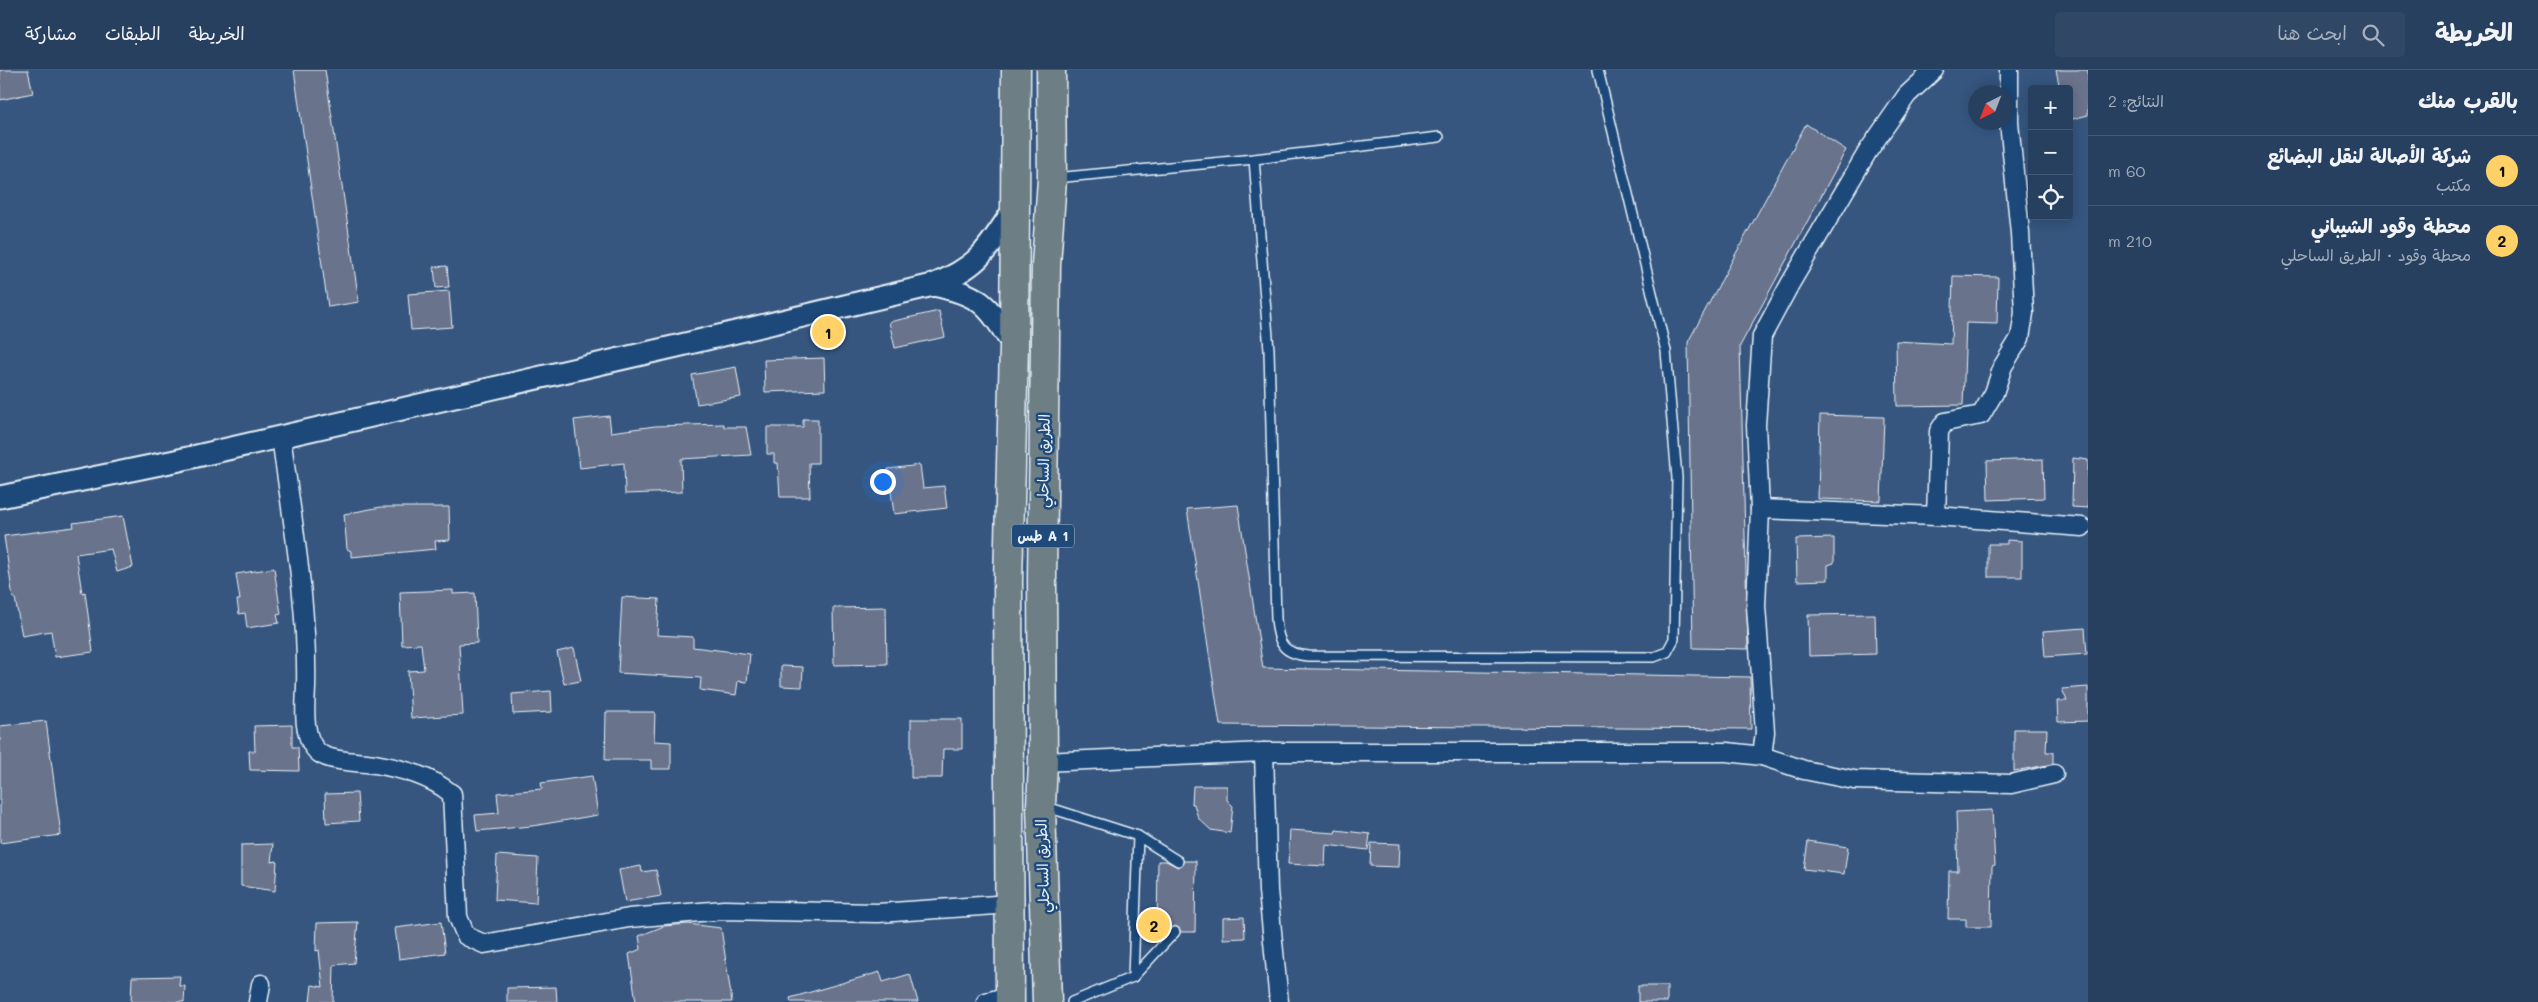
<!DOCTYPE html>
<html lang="ar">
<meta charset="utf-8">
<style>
:root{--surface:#28405f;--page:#304765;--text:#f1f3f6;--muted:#a5afbd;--line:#445974;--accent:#ffd166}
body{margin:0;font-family:Mali,"Playpen Sans Arabic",sans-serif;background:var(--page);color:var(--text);direction:rtl}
.controls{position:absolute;right:15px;top:15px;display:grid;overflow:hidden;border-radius:5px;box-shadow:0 2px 12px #0003}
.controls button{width:45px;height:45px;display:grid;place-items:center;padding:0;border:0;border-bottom:1px solid var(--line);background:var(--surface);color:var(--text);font:25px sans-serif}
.compass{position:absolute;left:1968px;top:15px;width:45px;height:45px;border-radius:50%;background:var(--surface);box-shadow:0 2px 12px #0003;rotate:222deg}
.you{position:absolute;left:882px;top:411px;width:18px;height:18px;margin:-12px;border:4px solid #fff;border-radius:50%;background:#1a73e8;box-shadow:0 0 0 8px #1a73e833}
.badge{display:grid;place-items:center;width:32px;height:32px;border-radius:50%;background:var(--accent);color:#111;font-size:16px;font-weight:700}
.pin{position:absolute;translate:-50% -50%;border:2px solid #fff;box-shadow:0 1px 5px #0006}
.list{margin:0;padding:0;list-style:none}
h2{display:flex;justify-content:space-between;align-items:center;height:65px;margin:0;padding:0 20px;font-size:21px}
h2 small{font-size:16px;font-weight:400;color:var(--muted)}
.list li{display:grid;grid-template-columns:32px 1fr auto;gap:15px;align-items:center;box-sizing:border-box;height:70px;padding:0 20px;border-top:1px solid var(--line)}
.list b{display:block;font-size:19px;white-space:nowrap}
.list p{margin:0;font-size:16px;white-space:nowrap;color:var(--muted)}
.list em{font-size:16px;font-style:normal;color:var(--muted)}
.icon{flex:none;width:28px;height:28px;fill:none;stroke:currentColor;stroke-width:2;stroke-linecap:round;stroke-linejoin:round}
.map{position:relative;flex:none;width:2088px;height:932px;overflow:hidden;direction:ltr}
header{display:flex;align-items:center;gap:30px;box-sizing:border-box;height:70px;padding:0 25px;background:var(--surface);border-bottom:1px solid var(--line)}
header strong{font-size:24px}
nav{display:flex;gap:28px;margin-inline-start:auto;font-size:18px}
.search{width:350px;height:45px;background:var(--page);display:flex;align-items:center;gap:12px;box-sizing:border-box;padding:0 18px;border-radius:5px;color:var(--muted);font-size:19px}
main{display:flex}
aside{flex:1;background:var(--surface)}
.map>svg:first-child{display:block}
</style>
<header>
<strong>الخريطة</strong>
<div class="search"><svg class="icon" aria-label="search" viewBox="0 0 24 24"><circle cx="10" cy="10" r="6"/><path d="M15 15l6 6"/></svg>ابحث هنا</div>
<nav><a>الخريطة</a><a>الطبقات</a><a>مشاركة</a></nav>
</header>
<main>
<aside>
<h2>بالقرب منك<small>النتائج: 2</small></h2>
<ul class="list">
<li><span class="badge">1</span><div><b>شركة الأصالة لنقل البضائع</b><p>مكتب</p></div><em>60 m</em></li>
<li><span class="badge">2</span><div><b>محطة وقود الشيباني</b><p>محطة وقود · الطريق الساحلي</p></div><em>210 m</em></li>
</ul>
</aside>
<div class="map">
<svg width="2088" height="932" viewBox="0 0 2088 932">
<rect width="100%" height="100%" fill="#36567f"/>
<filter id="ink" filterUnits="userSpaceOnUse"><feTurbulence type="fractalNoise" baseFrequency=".02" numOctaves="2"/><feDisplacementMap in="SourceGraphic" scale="10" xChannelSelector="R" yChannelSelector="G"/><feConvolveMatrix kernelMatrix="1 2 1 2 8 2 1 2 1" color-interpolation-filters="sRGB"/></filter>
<g filter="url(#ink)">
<!-- building -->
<g fill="#6b738c" stroke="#e8f1f8">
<polygon points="0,0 28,0 33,23 0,30"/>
<polygon points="294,0 325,0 359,232 328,237"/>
<polygon points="2056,0 2088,0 2088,45 2069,50 2069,19 2060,19"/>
<polygon points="1806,54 1846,80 1740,276 1748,579 1693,578 1688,272"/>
<polygon points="447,196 449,217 436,218 434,197"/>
<polygon points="1953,206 1998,207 1997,254 1966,253 1963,335 1897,336 1896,271 1951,274"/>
<polygon points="449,221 452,257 411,260 408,224"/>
<polygon points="939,241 945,267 895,278 889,252"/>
<polygon points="824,288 825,320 765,322 764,290"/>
<polygon points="736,297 741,327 697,334 692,305"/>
<polygon points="1820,345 1884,347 1881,431 1818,429"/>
<polygon points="609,346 611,362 655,356 724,354 724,357 746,357 751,385 681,389 682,422 625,424 624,393 580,398 574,350"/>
<polygon points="803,349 818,349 818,393 809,393 810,427 780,427 778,393 774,393 774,384 767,384 767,357 803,357"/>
<polygon points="2073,388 2088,390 2088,438 2072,437"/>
<polygon points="2043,389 2044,428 1988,430 1987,391"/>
<polygon points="920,395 923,418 944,416 947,438 894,444 888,399"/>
<polygon points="1238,435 1263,598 1750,607 1751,659 1220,655 1187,439"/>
<polygon points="381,437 449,437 450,470 435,471 436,479 351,487 351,481 347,479 344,444"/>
<polygon points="123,446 133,497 117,502 111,479 76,484 82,523 85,522 93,582 55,587 51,561 22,566 15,528 13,528 4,466 74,457 73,453"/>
<polygon points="1834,468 1834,493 1828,495 1828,510 1797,511 1796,469"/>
<polygon points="2007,470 2022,471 2022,507 1988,507 1988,474 2007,474"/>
<polygon points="274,498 281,544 277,545 279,553 247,558 245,543 239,544 237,530 240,530 236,504"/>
<polygon points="453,520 453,524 475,523 477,573 459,574 463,645 411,648 408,601 424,600 421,574 402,575 400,522"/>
<polygon points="622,527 659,529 657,565 693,567 693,577 750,584 747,612 738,611 736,625 700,620 701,608 618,603"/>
<polygon points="886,537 887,594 834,595 833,538"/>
<polygon points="1875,544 1876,584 1809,586 1808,545"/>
<polygon points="2085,558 2087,584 2045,587 2043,561"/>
<polygon points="574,578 581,611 564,614 557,582"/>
<polygon points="781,596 803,597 802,617 781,616"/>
<polygon points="2088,617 2088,651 2058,652 2057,631 2067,631 2062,619"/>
<polygon points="551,621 552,642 513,644 512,624"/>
<polygon points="606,642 655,642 654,671 671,672 671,699 651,699 651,690 605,690"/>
<polygon points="911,649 962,649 962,679 943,679 942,708 911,708"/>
<polygon points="46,651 61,765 0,773 0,656"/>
<polygon points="292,655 292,677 298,677 299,701 250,700 249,681 255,681 254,656"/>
<polygon points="2014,659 2047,659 2046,682 2053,682 2053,694 2014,701"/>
<polygon points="592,706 598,745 532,756 477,761 475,745 499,743 497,723 542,719 541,713"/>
<polygon points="1193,716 1227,716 1227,730 1233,736 1230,763 1211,760 1198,748 1194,734 1192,734"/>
<polygon points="357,723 359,751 326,753 325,724"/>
<polygon points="1992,740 1995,795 1992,796 1991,857 1966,857 1966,849 1948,849 1949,801 1958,801 1956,742"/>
<polygon points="1290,760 1335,763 1336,760 1370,764 1368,780 1326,775 1325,796 1288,794"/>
<polygon points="1808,771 1848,777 1844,804 1804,799"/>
<polygon points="1371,773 1400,774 1399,797 1370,796"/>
<polygon points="273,774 271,792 277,791 275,821 241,816 241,775"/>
<polygon points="497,785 538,788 536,833 495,830"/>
<polygon points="1158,791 1166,791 1178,797 1184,791 1196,791 1195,862 1181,862 1176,856 1167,862 1157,861"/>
<polygon points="641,796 642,802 656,800 661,826 625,832 619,800"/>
<polygon points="1244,847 1245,868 1223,869 1223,848"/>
<polygon points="358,852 354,893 334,895 333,932 310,932 312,915 323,917 319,880 316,881 317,853"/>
<polygon points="441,852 445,883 399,889 395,858"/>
<polygon points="688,854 721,858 732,932 636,932 629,884 641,879 639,866 664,856"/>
<polygon points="880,902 883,912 910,904 918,932 791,932 790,928"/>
<polygon points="180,906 179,916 185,916 184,932 131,932 132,907"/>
<rect x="1638" y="916" width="29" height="16"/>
<polygon points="556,917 557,932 507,932 507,918"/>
</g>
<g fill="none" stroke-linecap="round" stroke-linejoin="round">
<defs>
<g id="service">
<path d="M 1439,67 L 1254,89 L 1269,280 L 1276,549 C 1278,574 1283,584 1309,586 L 1654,587 L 1667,582 L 1674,569 L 1677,408 L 1666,281 L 1598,0"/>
<polyline points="1055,108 1254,89"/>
<polyline points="1044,736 1138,766 1178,791"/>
<polyline points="1133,907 1138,766"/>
<polyline points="1072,932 1133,907 1175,862"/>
</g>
<g id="minor">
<path d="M 281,366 C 292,450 308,533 306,618 C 305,638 302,669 319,683 C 331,692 360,692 375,694 C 403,699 430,706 452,724 L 458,847 L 466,866 L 484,874 L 629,848 L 724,840 L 878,843 L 1011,834"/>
<polyline points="1760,439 1936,446 1939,361 1945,352 1981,345 1994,323 2003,296 2020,268 2024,243 2020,163 2009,52 2009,0"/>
<polyline points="1936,446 2082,457"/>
<polyline points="1264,682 1268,821 1279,932"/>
<polyline points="1762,686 1765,662 1756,536 1760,439 1756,355 1762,266 1790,214 1868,81 1907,25 1934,0"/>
<polyline points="1043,692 1264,682 1727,682 1762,686 1804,700 1854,710 2011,714 2054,704"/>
<polyline points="258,932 261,914"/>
<polyline points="986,932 1010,926"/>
</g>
<g id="tertiary">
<path d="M 933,215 C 983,225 987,235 1014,276"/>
<path d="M 0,427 L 175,391 L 677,276 L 933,215 C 980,196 987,180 1014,139"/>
</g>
<g id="trunk">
<polyline points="1010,932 1008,511 1014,276 1016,0"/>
<polyline points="1047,932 1041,736 1043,692 1042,509 1046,195 1052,109 1051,0"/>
</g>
</defs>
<!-- service casing -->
<use href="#service" stroke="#e8f1f8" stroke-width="12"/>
<!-- minor casing -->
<use href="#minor" stroke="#e8f1f8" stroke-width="21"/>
<!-- tertiary casing -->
<use href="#tertiary" stroke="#e8f1f8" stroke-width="25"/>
<!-- trunk casing -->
<use href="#trunk" stroke="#e8f1f8" stroke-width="31"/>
<!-- service -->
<use href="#service" stroke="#1f4a7a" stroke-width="9"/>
<!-- minor -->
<use href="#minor" stroke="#1f4a7a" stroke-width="18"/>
<!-- tertiary -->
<use href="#tertiary" stroke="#1f4a7a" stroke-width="21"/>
<!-- trunk -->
<use href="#trunk" stroke="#6d7e84" stroke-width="28"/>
</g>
</g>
<g text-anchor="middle" stroke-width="5" stroke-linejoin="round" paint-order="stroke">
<!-- shield labels -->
<rect fill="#1f4a7a" stroke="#acbfd2" stroke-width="1" x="1012" y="454.5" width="62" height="23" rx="4"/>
<g font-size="14" font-weight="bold" fill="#e8f1f8">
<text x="1043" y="471">طس A 1</text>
</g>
<!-- street labels -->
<g font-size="15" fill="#e8f1f8" stroke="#1f4a7a">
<text transform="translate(1044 391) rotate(-89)" y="5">الطريق الساحلي</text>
<text transform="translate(1043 796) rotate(-92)" y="5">الطريق الساحلي</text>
</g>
</g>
</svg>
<div class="controls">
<button>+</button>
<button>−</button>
<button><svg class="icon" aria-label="locate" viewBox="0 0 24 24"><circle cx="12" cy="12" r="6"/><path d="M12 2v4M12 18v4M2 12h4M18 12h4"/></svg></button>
</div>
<svg class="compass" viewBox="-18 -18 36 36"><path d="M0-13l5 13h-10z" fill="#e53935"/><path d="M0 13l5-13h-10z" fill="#a5afbd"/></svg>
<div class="you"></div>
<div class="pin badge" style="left:828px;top:262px">1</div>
<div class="pin badge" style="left:1154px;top:855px">2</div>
</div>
</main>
